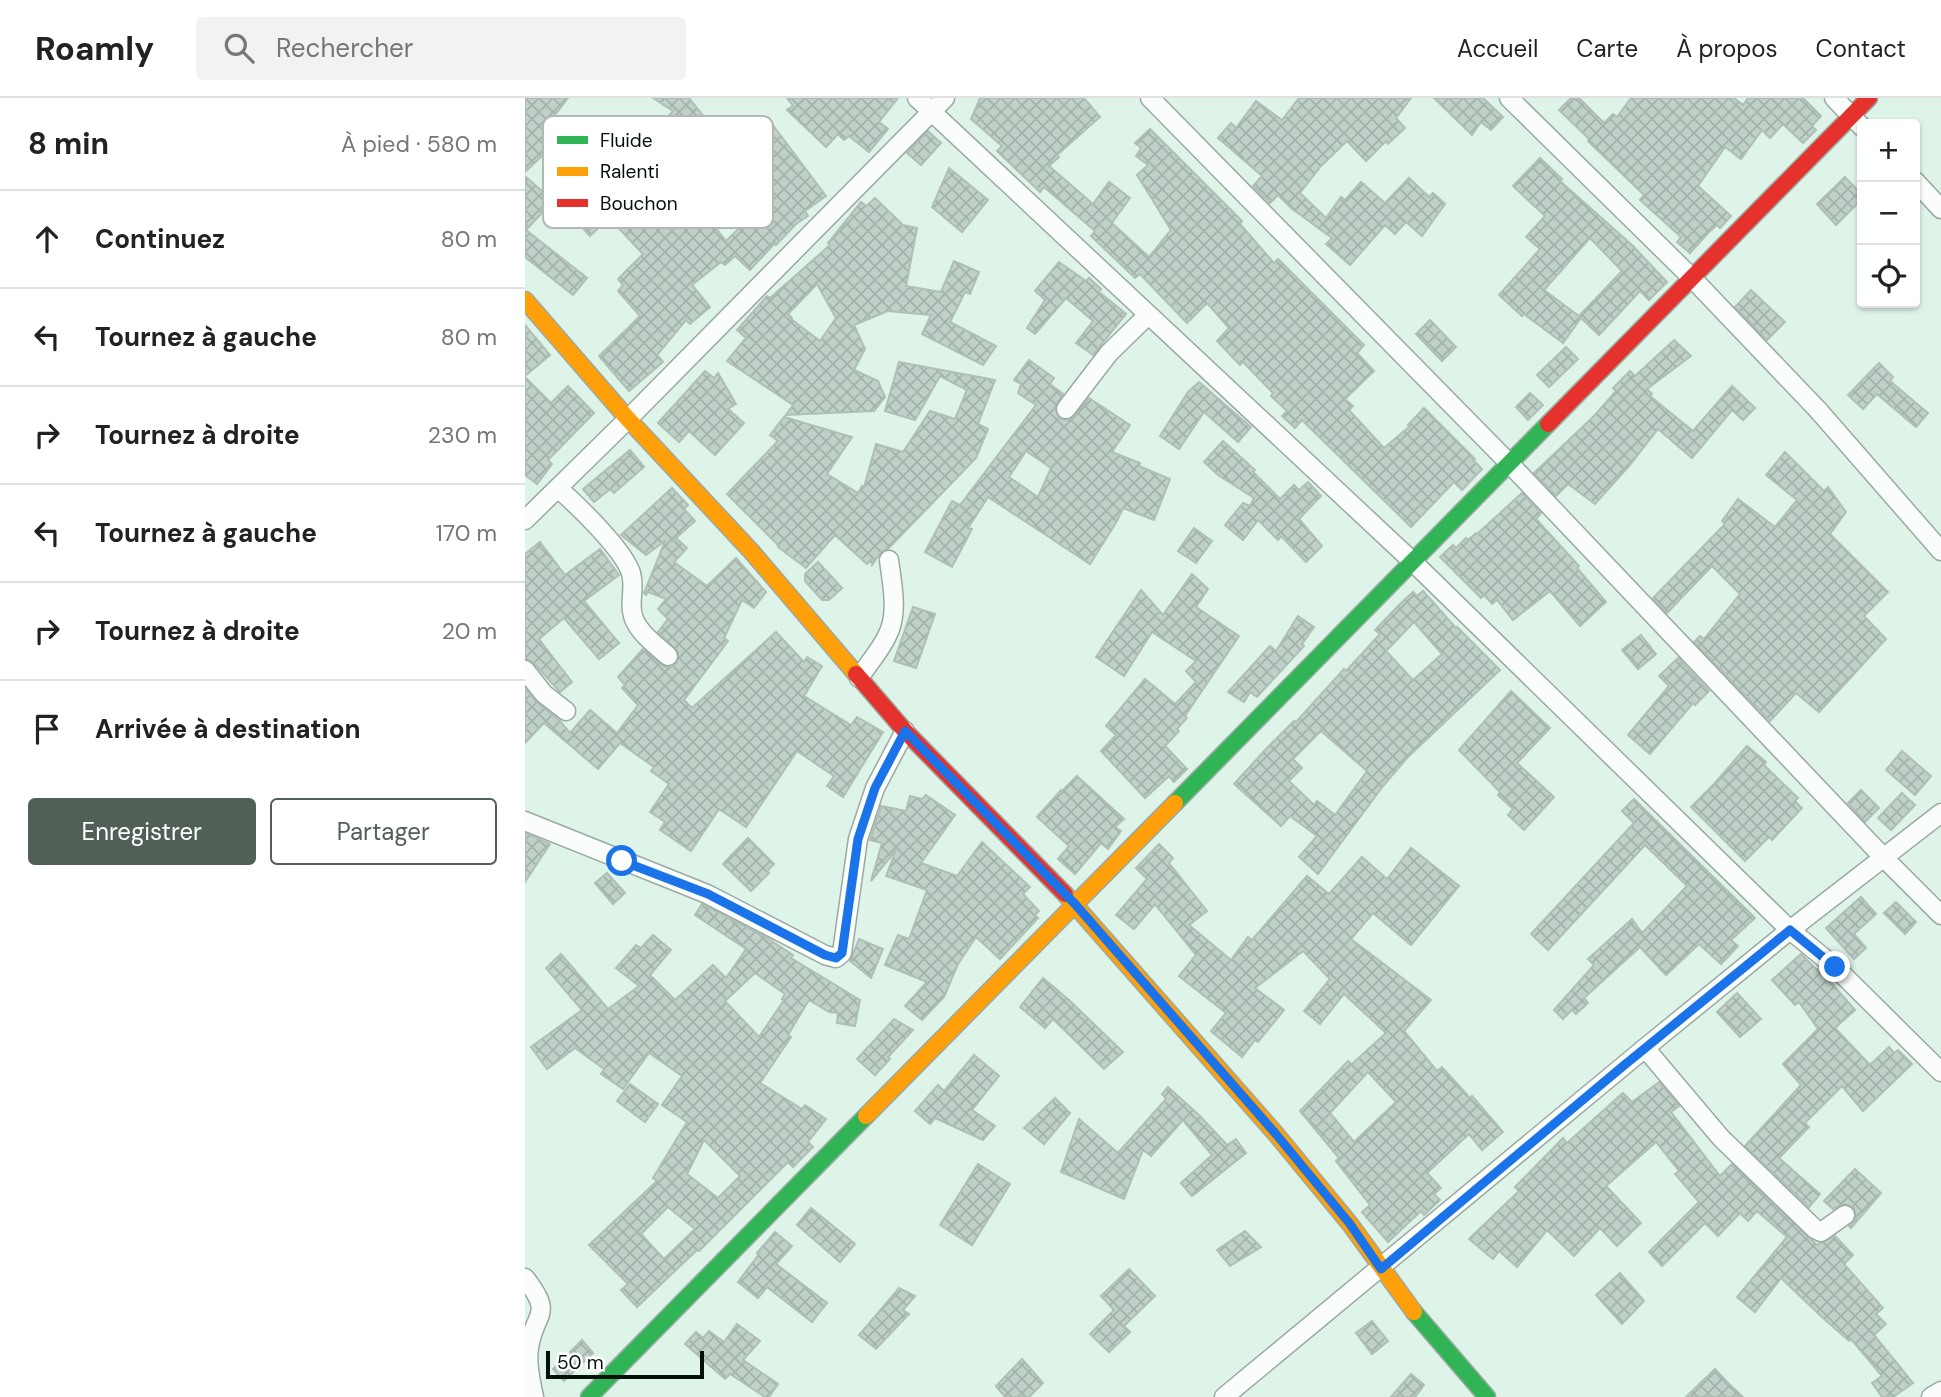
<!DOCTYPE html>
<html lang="fr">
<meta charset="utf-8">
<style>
:root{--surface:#fff;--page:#f2f2f2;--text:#222;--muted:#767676;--line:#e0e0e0;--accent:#516057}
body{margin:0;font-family:"DM Sans",sans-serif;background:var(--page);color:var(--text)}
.controls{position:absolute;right:21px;top:21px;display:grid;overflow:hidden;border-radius:7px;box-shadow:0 2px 5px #0004}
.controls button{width:63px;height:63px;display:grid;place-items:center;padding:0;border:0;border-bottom:2px solid var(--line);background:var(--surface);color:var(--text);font:35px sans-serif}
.scale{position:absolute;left:21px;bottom:18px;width:158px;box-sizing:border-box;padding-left:7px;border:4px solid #041009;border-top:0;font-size:19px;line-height:24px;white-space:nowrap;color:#041009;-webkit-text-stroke:5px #fff;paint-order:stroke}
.stop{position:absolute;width:21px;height:21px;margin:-16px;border:5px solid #1a73e8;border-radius:50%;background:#fff}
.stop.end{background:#1a73e8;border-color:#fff;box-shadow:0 2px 7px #0008}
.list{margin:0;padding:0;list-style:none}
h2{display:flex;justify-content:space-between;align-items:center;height:91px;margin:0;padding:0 28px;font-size:30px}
h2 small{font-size:23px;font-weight:400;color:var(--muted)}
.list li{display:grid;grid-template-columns:46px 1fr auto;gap:21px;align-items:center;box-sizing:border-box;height:98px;padding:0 28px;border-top:2px solid var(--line)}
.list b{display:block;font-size:26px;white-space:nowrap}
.list em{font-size:23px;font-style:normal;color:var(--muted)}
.actions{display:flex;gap:14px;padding:21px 28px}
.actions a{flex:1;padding:16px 0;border:2px solid var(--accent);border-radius:7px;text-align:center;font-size:24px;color:var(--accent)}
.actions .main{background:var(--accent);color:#fff}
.icon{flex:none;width:38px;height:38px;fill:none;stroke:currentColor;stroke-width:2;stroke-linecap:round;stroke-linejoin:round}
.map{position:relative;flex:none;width:1416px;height:1299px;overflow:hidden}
header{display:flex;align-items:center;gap:42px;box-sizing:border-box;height:98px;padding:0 35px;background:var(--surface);border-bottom:2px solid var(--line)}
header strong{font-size:33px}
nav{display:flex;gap:38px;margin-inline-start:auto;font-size:24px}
.search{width:490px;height:63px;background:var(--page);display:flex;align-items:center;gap:18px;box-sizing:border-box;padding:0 24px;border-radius:7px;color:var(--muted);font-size:26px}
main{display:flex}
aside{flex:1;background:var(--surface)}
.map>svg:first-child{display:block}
</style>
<header>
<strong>Roamly</strong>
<div class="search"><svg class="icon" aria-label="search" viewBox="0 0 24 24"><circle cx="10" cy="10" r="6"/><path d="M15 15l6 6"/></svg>Rechercher</div>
<nav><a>Accueil</a><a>Carte</a><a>À propos</a><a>Contact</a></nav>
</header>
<main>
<aside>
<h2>8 min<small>À pied · 580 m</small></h2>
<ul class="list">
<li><svg class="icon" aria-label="ahead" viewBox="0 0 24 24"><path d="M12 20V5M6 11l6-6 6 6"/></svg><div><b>Continuez</b></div><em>80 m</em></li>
<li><svg class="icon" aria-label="left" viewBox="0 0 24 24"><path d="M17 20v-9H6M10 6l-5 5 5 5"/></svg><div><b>Tournez à gauche</b></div><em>80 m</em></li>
<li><svg class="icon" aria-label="right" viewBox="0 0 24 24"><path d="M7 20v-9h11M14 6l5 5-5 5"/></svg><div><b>Tournez à droite</b></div><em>230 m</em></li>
<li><svg class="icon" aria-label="left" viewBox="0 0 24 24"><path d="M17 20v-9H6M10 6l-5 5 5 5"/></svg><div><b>Tournez à gauche</b></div><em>170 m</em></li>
<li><svg class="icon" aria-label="right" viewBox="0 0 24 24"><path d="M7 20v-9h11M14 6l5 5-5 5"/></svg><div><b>Tournez à droite</b></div><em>20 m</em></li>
<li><svg class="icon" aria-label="arrive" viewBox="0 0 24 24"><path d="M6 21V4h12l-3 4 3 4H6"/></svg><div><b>Arrivée à destination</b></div></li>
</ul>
<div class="actions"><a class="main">Enregistrer</a><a>Partager</a></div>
</aside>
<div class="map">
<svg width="1416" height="1299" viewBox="0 0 1416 1299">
<defs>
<pattern id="building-cross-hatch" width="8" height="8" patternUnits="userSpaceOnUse" patternTransform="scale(1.75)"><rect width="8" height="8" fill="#c0d1c8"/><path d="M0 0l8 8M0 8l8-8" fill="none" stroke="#a3b2aa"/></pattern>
</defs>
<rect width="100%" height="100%" fill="#dff4e8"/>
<!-- building -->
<g fill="url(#building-cross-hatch)" stroke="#afbfb6" stroke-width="2" fill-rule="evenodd">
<polygon points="0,0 43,0 30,17 44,32 0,74"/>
<path d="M 128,0 L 164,0 L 192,35 L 215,19 L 225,33 L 244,22 L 301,98 L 280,113 L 283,118 L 271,126 L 251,147 L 250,145 L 225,172 L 210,158 L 200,167 L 196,164 L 167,187 L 185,209 L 165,226 L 161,222 L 132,257 L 138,264 L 104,293 L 74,258 L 115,218 L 93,193 L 98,187 L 93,181 L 118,156 L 84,120 L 65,138 L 35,105 L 89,54 L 101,67 L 148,13 ZM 213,81 L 234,111 L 201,143 L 176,111 L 200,86 L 205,90 Z"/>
<polygon points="262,0 373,0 354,24 363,31 344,54 324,38 319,42 313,36 301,49 262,12 268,8"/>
<polygon points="455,0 559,0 575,19 532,57 534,59 524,68 568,106 584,84 605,100 587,125 624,159 646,132 612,77 623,67 611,58 616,50 610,45 625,31 717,123 715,126 749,165 753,161 839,247 832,255 849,273 820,301 828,308 824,312 859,350 885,328 883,327 899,310 950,361 948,362 957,371 937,392 929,384 886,429 777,322 770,330 757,318 762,313 746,298 748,295 718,264 715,267 692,243 704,230 682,205 662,225 615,176 610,180 566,138 570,133 519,89 515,94 472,53 477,48 446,21"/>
<polygon points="774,0 886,0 871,20 880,30 863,46 861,43 841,63 822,43 796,68 775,95 801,120 816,99 820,102 836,84 860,105 884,80 904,99 908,95 920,106 897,138 881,124 870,136 860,127 825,167 801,146 807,140 766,110 753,97 745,105 728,88 737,78 693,40 706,25 711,30 731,3 757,22"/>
<polygon points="909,0 958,0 978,19 966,32 956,24 947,37"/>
<polygon points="1046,0 1054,0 1079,25 1088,16 1092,19 1106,0 1209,0 1218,7 1223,0 1278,0 1296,18 1287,28 1291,32 1278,45 1258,26 1245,40 1237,32 1216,61 1200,49 1173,88 1206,118 1195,130 1192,127 1184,134 1165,155 1152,144 1156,139 1115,102 1119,97 1063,43 1064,41 1034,12"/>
<polygon points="403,33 416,45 396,67 382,55"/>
<path d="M 1015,60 L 1037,81 L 1035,83 L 1107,147 L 1142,184 L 1124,202 L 1115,193 L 1074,237 L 1056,220 L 1038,245 L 999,216 L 997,218 L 974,197 L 1015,151 L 1001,139 L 1020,118 L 988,88 ZM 1065,140 L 1097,173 L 1054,218 L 1019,192 Z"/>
<polygon points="424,70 463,102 437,134 407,109"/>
<polygon points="0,78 28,103 1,132 62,180 48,197 0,159"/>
<polygon points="1320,79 1337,97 1337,101 1311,127 1292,106"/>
<path d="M 350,100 L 378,127 L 392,130 L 381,188 L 416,194 L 429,163 L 454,174 L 445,196 L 440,194 L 425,224 L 471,248 L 458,267 L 397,236 L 406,217 L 363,213 L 329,227 L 340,251 L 329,272 L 353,283 L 360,299 L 349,313 L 261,317 L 268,307 L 202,263 L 221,240 L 212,232 L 242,198 L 245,200 L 305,147 L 303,145 L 336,104 L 341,108 ZM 292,186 L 311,220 L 295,243 L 266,221 L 267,220 L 263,216 Z"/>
<polygon points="534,164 561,183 564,180 576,191 574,194 601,216 568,257 551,245 568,223 541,200 510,236 502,230 520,202 510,193"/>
<polygon points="1226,192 1260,224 1242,242 1210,209"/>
<polygon points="905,222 931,249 917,263 891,236"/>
<polygon points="0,227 25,257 0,278"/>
<polygon points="1149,242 1166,258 1122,291 1127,296 1125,298 1168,333 1207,288 1230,310 1218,322 1207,312 1167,360 1133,331 1104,368 1070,406 1043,386 1031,398 1009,375 1070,317 1091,293 1088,290 1105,273 1110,278"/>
<polygon points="1041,249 1053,261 1024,289 1012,277"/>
<path d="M 504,262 L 529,280 L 525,286 L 538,296 L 530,309 L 534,320 L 539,322 L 546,321 L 564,300 L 605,327 L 587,354 L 615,365 L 614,368 L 645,381 L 629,422 L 598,410 L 592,423 L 565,466 L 463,399 L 443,430 L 447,431 L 427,469 L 400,454 L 427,403 L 435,407 L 511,307 L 493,295 L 496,286 L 489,282 ZM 501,353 L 526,370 L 513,399 L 484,379 Z"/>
<polygon points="374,264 470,282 453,326 463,331 451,360 363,451 357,453 347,467 346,462 342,466 310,437 281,470 253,449 254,448 202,396 253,343 245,337 259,319 327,339 302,376 333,395 337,388 339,389 351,346 378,354 405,313 430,321 442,292 415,278 390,322 360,313"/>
<polygon points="1354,265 1368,279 1365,283 1403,315 1391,329 1352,296 1338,311 1323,297"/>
<polygon points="180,273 189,280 193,275 211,306 203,311 219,325 190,357 164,333 154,344 133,325"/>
<polygon points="0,279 26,305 43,288 69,315 23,362 27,366 12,386 0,377"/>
<polygon points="674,284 726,329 713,344 679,314 654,351 635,338 663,294"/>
<polygon points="1005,295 1018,307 1003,322 991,309"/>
<polygon points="698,343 730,372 728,374 755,401 769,387 774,392 783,384 796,398 774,421 797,448 781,464 756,438 753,442 733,422 718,442 700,427 718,405 725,408 729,400 693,377 679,364"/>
<polygon points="105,352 119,369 89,395 85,391 69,404 58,391"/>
<polygon points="1260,354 1299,393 1303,389 1321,414 1305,436 1363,494 1339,518 1361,541 1294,614 1271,595 1245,623 1169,544 1175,538 1179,541 1215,496 1187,468 1142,515 1128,500 1200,426 1197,423 1213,401 1250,429 1272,402 1241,377"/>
<polygon points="147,390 163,407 159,411 170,423 151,440 162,450 149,464 182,488 211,460 241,494 229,510 217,502 199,540 203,543 159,602 167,610 251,534 279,564 282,559 297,568 279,598 326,627 332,619 358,634 318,699 302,688 309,678 272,653 221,729 194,711 166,753 135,732 140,724 125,714 144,686 126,673 129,669 95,645 73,671 19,625 0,645 0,590 10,603 35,623 45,635 65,612 92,635 113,607 97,590 100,587 93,579 118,551 140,569 146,569 152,565 153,554 133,534 143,521 133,511 141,501 123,494 121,497 119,495 140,443 121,457 96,437"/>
<polygon points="997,395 1016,415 1011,421 1054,468 1052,470 1081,504 1055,528 1025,493 988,522 972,502 967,506 959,497 956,500 915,459 928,447 931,450 941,440 943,442 951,435 952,436"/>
<polygon points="669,430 687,443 671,465 653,453"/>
<polygon points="15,444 40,477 75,451 94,477 59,503 94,545 77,559 74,561 39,520 14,541 47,584 35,594 8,564 0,561 0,456"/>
<polygon points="293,464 317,490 304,502 297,502 280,483 280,476"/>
<polygon points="667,476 683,491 671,509 714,538 660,618 662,620 652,631 654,633 640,648 662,671 649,684 644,678 620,700 576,653 591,637 581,628 620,581 650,606 671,584 661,573 671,563 627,534 599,578 571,559 616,492 638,517"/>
<path d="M 898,493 L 931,530 L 932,529 L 975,572 L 883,659 L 858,688 L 793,776 L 774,759 L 792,738 L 765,718 L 756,728 L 709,686 L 741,651 L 769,623 L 771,624 L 819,571 L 821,573 L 855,536 L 850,532 L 874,507 L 888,494 L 892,498 ZM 889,524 L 917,556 L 888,582 L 861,553 ZM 796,633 L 842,673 L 810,717 L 792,703 L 789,707 L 764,683 L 777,670 L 768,661 Z"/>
<polygon points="388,509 410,516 391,570 369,563"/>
<polygon points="773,518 789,529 777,546 779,548 732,599 725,594 719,604 703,594 745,548 751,553"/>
<polygon points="1116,537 1131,556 1113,571 1097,552"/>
<polygon points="1153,560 1184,593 1170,607 1168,605 1125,656 1103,637 1144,588 1134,578"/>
<polygon points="986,593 1025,630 992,665 1029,699 999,732 983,717 988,711 973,697 975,694 934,652"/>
<polygon points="1222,648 1241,664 1239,667 1273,700 1270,703 1277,710 1247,742 1244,739 1220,763 1166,709 1189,686"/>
<polygon points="1377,653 1406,678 1390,697 1361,672"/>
<polygon points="552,678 599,721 590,729 596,733 583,751 576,745 550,776 533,761 544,748 512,719 536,692 537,693"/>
<polygon points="1336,692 1354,710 1340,724 1323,705"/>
<polygon points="1377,695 1390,707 1366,732 1353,720"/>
<polygon points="401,697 430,717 396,765 432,778 457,744 505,789 498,796 514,813 510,817 513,820 475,861 451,839 433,866 419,899 397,922 380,908 402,884 360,867 373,837 384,841 402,792 361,778 371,752 346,783 357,745 345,742 356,708 381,713 385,698 397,701"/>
<polygon points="1109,701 1230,820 1206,842 1213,848 1196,866 1174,846 1141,877 1115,849 1059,900 1063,905 1051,916 1047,912 1038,921 1029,912 1069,867 1063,861 1107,821 1117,835 1162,788 1120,747 1023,852 1006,836 1109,725 1097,713"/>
<polygon points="0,735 25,746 0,784"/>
<polygon points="223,740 249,766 242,773 244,775 226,793 198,766"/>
<path d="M 634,746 L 648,760 L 644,765 L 682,813 L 664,827 L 706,862 L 723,839 L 727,842 L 782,778 L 804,796 L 837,759 L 862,781 L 886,750 L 934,788 L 886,847 L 848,815 L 826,841 L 906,902 L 879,933 L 912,973 L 917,969 L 945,1000 L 947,998 L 978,1034 L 957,1052 L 944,1036 L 902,1075 L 916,1090 L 909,1096 L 915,1102 L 899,1117 L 896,1113 L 863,1144 L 837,1114 L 845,1107 L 811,1063 L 814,1060 L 775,1013 L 823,963 L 827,966 L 861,935 L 819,896 L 795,926 L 779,913 L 805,881 L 778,853 L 730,890 L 759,912 L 733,944 L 730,942 L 717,959 L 686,933 L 701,915 L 654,878 L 671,857 L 630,806 L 609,831 L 591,817 L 622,781 L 611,770 ZM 843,974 L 871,1004 L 829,1044 L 805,1015 Z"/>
<polygon points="82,775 100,795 88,806 70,785"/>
<polygon points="1336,799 1351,816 1329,836 1341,850 1329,861 1301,830"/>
<polygon points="1371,804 1391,824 1380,836 1359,815"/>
<path d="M 177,806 L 242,840 L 268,857 L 266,860 L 335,902 L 330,928 L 312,925 L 313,915 L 304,914 L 284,902 L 263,937 L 266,939 L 235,985 L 277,1011 L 280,1007 L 301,1021 L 283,1044 L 288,1049 L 268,1069 L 263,1064 L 174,1153 L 172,1152 L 112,1209 L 96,1192 L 103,1186 L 64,1147 L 132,1083 L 128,1080 L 162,1024 L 137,1007 L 157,978 L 124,955 L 98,991 L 76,976 L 79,971 L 50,950 L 22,971 L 6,949 L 57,912 L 21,870 L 36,856 L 83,911 L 114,888 L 91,870 L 111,847 L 116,850 L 128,837 L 146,852 L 125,877 L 150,902 L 188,867 L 201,880 L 221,851 L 170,817 ZM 230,875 L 260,896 L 257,901 L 259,902 L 234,939 L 200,903 ZM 179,1042 L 215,1078 L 193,1100 L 162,1076 ZM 143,1109 L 170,1131 L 139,1161 L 116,1136 Z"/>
<polygon points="334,841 358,851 346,880 325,863"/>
<polygon points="1276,856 1290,870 1296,873 1330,912 1310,930 1345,967 1364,949 1369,955 1373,952 1387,966 1338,1013 1317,988 1280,1025 1284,1029 1254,1060 1295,1096 1284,1109 1220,1048 1276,987 1258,966 1293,931 1274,904 1270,907 1247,882"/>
<polygon points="518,880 544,902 598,954 579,971 528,921 520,930 495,909"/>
<polygon points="1212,895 1236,921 1215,939 1192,914"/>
<polygon points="369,921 388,932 363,959 365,961 350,977 332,961"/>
<polygon points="449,957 474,978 447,1012 470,1028 458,1042 410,1020 405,1026 390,1013 413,987 419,993"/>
<polygon points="1134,984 1154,1008 1146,1014 1195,1078 1207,1066 1292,1147 1310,1138 1328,1157 1319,1166 1358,1210 1351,1216 1361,1226 1349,1237 1388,1285 1368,1299 1357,1299 1347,1285 1357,1278 1326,1241 1324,1243 1298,1220 1256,1180 1230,1214 1212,1199 1262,1139 1232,1113 1223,1123 1215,1115 1193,1138 1180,1125 1137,1168 1124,1154 1174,1104 1150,1076 1154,1073 1131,1044 1081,1088 1116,1125 1092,1148 1075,1130 1049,1158 1022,1132 992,1169 974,1153 968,1161 944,1141 994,1093 990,1089 1038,1040 1042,1045 1098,995 1107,1004"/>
<polygon points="105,986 133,1006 120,1024 92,1003"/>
<polygon points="643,989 675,1018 702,1047 711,1041 721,1055 667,1098 656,1085 687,1057 658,1022 626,1058 618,1052 599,1101 536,1074 554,1021 593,1055 641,1001 637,996"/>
<polygon points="530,1000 545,1015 519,1046 499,1030"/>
<polygon points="453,1066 485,1086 447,1147 415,1127"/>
<polygon points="1330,1071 1356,1095 1326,1130 1324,1128 1330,1122 1331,1117 1329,1110 1320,1106 1308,1111 1299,1103"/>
<polygon points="286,1110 330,1146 315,1164 272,1127"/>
<polygon points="720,1133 736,1149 705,1168 692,1152"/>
<polygon points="250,1134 267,1148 251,1166 302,1205 287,1224 242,1189 233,1200 213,1184 234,1156 232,1155"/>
<polygon points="604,1171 630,1198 599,1228 605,1234 584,1254 565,1236 589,1212 576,1198"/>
<polygon points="1095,1175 1119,1203 1097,1226 1071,1197"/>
<polygon points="374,1190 390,1198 378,1212 384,1216 351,1251 334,1237"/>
<polygon points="847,1223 863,1243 847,1256 831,1235"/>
<polygon points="212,1226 235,1243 218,1262 253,1286 244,1299 240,1299 205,1276 200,1281 160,1246 171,1234 178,1240 184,1233 199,1244"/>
<polygon points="57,1242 68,1255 39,1283 28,1271"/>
<polygon points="497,1261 518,1285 504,1299 480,1299 471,1288"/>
<polygon points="1190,1271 1202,1284 1218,1299 1161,1299"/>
<polygon points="886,1276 899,1287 890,1299 866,1299"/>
</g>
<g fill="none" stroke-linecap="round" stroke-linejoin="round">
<defs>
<g id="street">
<polyline points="392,0 887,463 1265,832 1310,869 1416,974"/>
<polyline points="625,0 983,364 1359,760 1416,817"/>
<polyline points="984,0 1167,180 1293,312 1416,453"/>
<polyline points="1309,0 1337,29"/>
<polyline points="1390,83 1416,111"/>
<polyline points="541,311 584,255 623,217"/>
<path d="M 33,390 C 53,408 98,451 106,475 C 110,489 105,500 107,513 C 109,532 130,546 143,558"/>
<polyline points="0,422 103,321 420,0"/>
<polyline points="0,572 19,596 41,613"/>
<path d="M 334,580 C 343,566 355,553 362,538 C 374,516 367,486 364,462"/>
<polyline points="0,723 182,796 300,857 311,860 317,855 333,741 350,690 380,633"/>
<polyline points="1120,950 1196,1040 1290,1131 1296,1134 1320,1117"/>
<path d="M 0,1180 C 30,1218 9,1214 4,1250 C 1,1265 6,1284 9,1299"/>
<polyline points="699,1299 1120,950 1265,832 1416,715"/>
<polyline points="1406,1299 1416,1293"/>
</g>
<g id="fast">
<polyline points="650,705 1023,326"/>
<polyline points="889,1214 962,1299"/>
<polyline points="64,1299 341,1018"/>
</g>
<g id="slow">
<polyline points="0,202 103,321 226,453 331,576"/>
<polyline points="540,796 750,1035 825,1126 889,1214"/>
<polyline points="341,1018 650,705"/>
</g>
<g id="jam">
<polyline points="1023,326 1344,0"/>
<polyline points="331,576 380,633 540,796"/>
</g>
</defs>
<!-- street casing -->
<use href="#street" stroke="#9aaaa2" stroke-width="21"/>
<!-- fast casing -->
<use href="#fast" stroke="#9aaaa2" stroke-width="19"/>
<!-- slow casing -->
<use href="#slow" stroke="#9aaaa2" stroke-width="19"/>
<!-- jam casing -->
<use href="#jam" stroke="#9aaaa2" stroke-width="19"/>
<!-- street -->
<use href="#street" stroke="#fafdfc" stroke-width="18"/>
<!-- fast -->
<use href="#fast" stroke="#30b455" stroke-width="16"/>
<!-- slow -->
<use href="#slow" stroke="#ff9f0a" stroke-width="16"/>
<!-- jam -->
<use href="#jam" stroke="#e5322d" stroke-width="16"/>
</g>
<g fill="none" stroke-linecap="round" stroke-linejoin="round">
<!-- route -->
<polyline stroke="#1a73e8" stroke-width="9" points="97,763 183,796 300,857 311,860 317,855 333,741 350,690 380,633 550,806 750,1035 825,1126 856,1171 1097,969 1265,832 1310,869"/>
</g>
<!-- legend -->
<rect x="18" y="18" width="230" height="112" rx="10" fill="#fff" stroke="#b4b7b5" stroke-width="2"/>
<rect x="32" y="38" width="31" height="8" fill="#30b455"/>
<rect x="32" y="69" width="31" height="9" fill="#ff9f0a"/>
<rect x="32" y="101" width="31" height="8" fill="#e5322d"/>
<g font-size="19" fill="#041009">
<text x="75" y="49">Fluide</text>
<text x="75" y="80">Ralenti</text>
<text x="75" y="112">Bouchon</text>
</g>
</svg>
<div class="controls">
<button>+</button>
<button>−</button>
<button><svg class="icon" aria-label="locate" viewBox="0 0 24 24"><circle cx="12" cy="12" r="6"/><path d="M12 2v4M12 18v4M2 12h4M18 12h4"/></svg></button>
</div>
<div class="scale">50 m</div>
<div class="stop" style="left:97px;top:763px"></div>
<div class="stop end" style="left:1310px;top:869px"></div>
</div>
</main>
